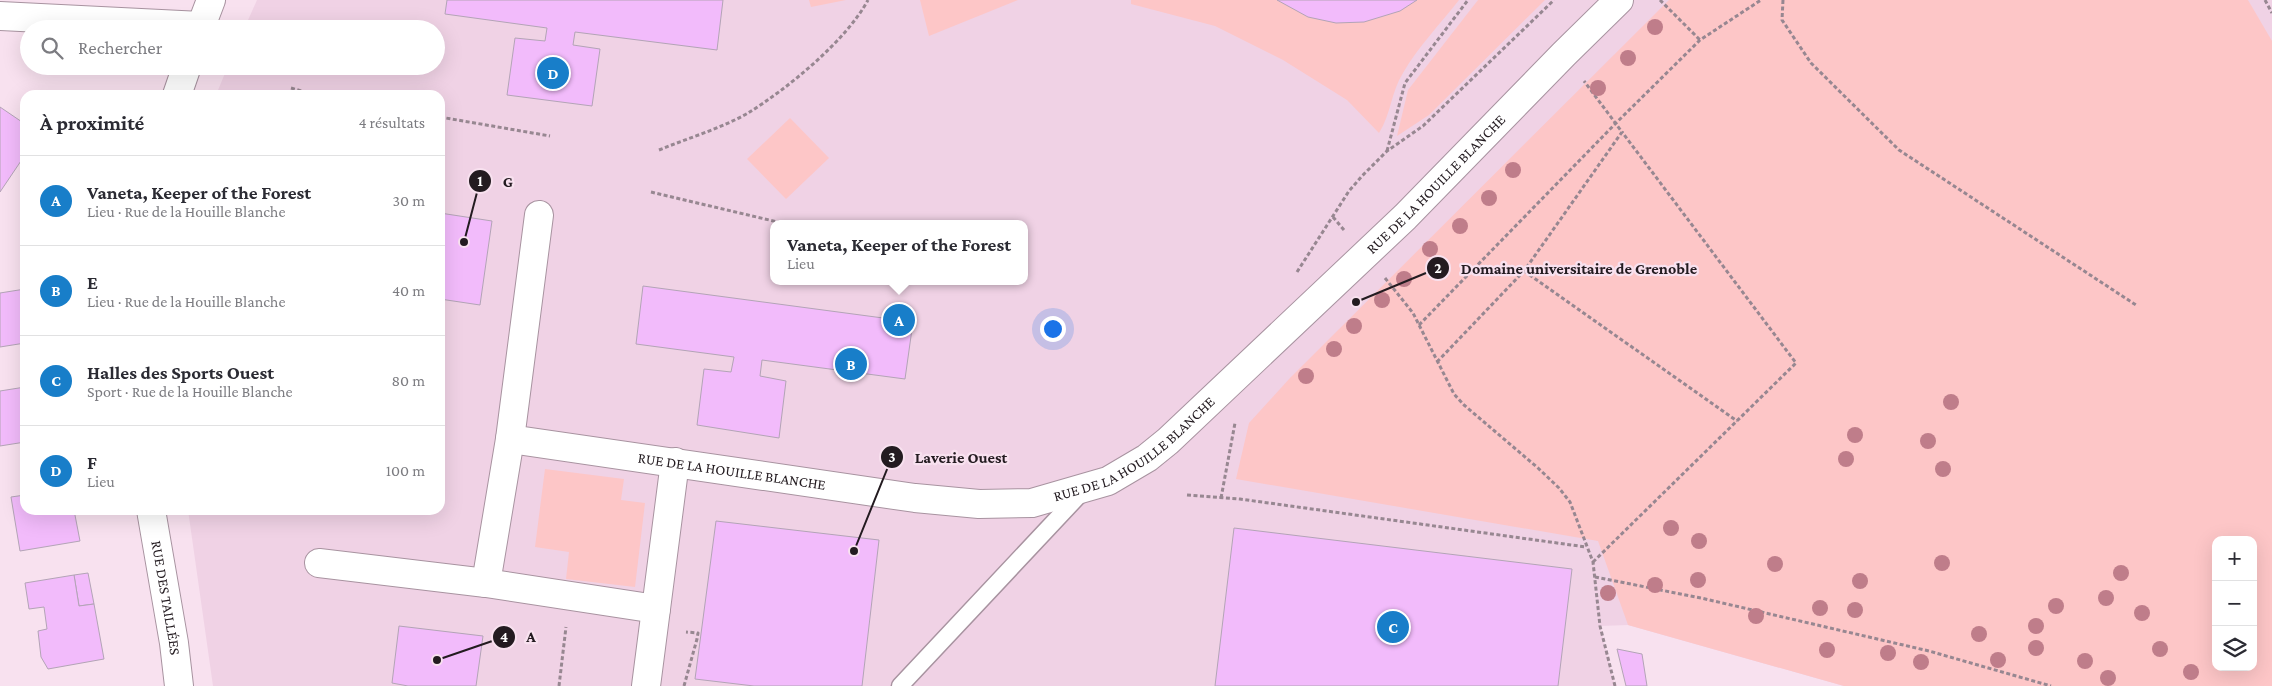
<!DOCTYPE html>
<html lang="fr">
<meta charset="utf-8">
<style>
:root{--surface:#fff;--page:#f2f2f3;--text:#2b2b33;--muted:#7c7c81;--line:#e1e1e2;--accent:#187ec9}
body{margin:0;font-family:"Crimson Pro",serif;background:var(--page);color:var(--text)}
.controls{position:absolute;right:15px;bottom:15px;display:grid;overflow:hidden;border-radius:10px;box-shadow:0 5px 20px #0002}
.controls button{width:45px;height:45px;display:grid;place-items:center;padding:0;border:0;border-bottom:1px solid var(--line);background:var(--surface);color:var(--text);font:25px sans-serif}
.you{position:absolute;left:1052px;top:328px;width:18px;height:18px;margin:-12px;border:4px solid #fff;border-radius:50%;background:#1a73e8;box-shadow:0 0 0 8px #1a73e833}
.badge{display:grid;place-items:center;width:32px;height:32px;border-radius:50%;background:var(--accent);color:#fff;font-size:16px;font-weight:700}
.pin{position:absolute;translate:-50% -50%;border:2px solid #fff;box-shadow:0 1px 5px #0006}
.popup{position:absolute;left:770px;top:220px;width:258px;height:65px;box-sizing:border-box;display:grid;place-content:center;border-radius:10px;background:var(--surface);filter:drop-shadow(0 1px 4px #0005);font-size:16px;white-space:nowrap;color:var(--muted)}
.popup b{font-size:19px;color:var(--text)}
.popup::after{content:'';position:absolute;left:50%;top:100%;margin-left:-10px;border:10px solid transparent;border-top-color:var(--surface)}
.list{margin:0;padding:0;list-style:none}
h2{display:flex;justify-content:space-between;align-items:center;height:65px;margin:0;padding:0 20px;font-size:21px}
h2 small{font-size:16px;font-weight:400;color:var(--muted)}
.list li{display:grid;grid-template-columns:32px 1fr auto;gap:15px;align-items:center;box-sizing:border-box;height:90px;padding:0 20px;border-top:1px solid var(--line)}
.list b{display:block;font-size:19px;white-space:nowrap}
.list p{margin:0;font-size:16px;white-space:nowrap;color:var(--muted)}
.list em{font-size:16px;font-style:normal;color:var(--muted)}
.icon{flex:none;width:28px;height:28px;fill:none;stroke:currentColor;stroke-width:2;stroke-linecap:round;stroke-linejoin:round}
.map{position:relative;flex:none;width:2272px;height:686px;overflow:hidden}
.search{position:absolute;background:var(--surface);box-shadow:0 5px 20px #0002;left:20px;top:20px;width:425px;height:55px;display:flex;align-items:center;gap:12px;box-sizing:border-box;padding:0 18px;border-radius:28px;color:var(--muted);font-size:19px}
.panel{position:absolute;background:var(--surface);box-shadow:0 5px 20px #0002;left:20px;top:90px;width:425px;height:425px;border-radius:15px}
.map>svg:first-child{display:block}
</style>
<div class="map">
<svg width="2272" height="686" viewBox="0 0 2272 686">
<rect width="100%" height="100%" fill="#f8e1ef"/>
<!-- built -->
<path fill="#f0d2e5" fill-rule="evenodd" d="M 257,0 L 2272,0 L 2272,686 L 1844,686 L 1628,625 L 1600,626 L 1615,686 L 213,686 L 188,510 L 440,510 L 440,95 L 216,95 L 228,66 L 436,66 L 436,29 L 244,29 ZM 774,224 L 1024,224 L 1024,281 L 774,281 ZM 2216,540 L 2253,540 L 2253,667 L 2216,667 Z"/>
<!-- green -->
<g fill="#fdc6c7" fill-rule="evenodd">
<polygon points="809,0 846,0 811,7"/>
<polygon points="920,0 1018,0 929,36"/>
<path d="M 1131,0 L 1277,0 L 1364,22 L 1400,11 L 1417,0 L 1459,0 C 1441,23 1418,47 1403,73 C 1391,92 1391,114 1379,133 L 1347,100 L 1283,60 L 1215,26 L 1131,4 Z"/>
<polygon points="1478,0 1545,0 1429,115 1397,136 1408,90"/>
<path d="M 1669,0 L 2248,0 L 2272,41 L 2272,686 L 1844,686 L 1628,625 L 1598,541 L 1236,479 L 1249,423 L 1290,378 ZM 2216,540 L 2253,540 L 2253,667 L 2216,667 Z"/>
<polygon points="790,118 829,158 786,199 747,159"/>
<polygon points="545,469 624,479 621,500 645,503 635,587 566,579 569,552 535,547"/>
</g>
<!-- building -->
<g fill="#f2bbfb" stroke="#b3a4b6">
<polygon points="447,0 723,0 717,50 575,32 573,45 600,49 592,106 507,95 515,38 545,41 547,28 445,14"/>
<polygon points="1277,0 1417,0 1400,11 1364,22 1336,23 1308,17"/>
<polygon points="0,107 25,124 25,155 0,192"/>
<polygon points="440,213 492,221 480,305 440,299"/>
<polygon points="643,286 913,322 905,379 762,360 760,376 786,381 779,438 697,425 704,369 731,372 734,357 636,344"/>
<polygon points="25,289 25,343 0,347 0,293"/>
<polygon points="25,387 25,442 0,446 0,391"/>
<polygon points="25,495 25,510 74,510 80,541 20,551 11,497"/>
<polygon points="716,521 879,540 862,686 754,686 695,679"/>
<polygon points="1234,528 1572,569 1558,686 1215,686"/>
<polygon points="88,573 94,604 79,606 74,575"/>
<polygon points="74,575 79,606 94,604 104,659 48,669 41,657 38,631 47,629 44,607 29,609 25,583"/>
<polygon points="399,626 483,636 476,686 408,686 392,683"/>
<polygon points="1617,649 1642,654 1647,686 1626,686"/>
</g>
<g fill="none" stroke-linecap="round" stroke-linejoin="round">
<defs>
<polyline id="lane" points="900,686 1083,491"/>
<g id="street">
<polyline points="0,16 201,26"/>
<path id="s1" d="M 539,215 L 510,439 L 915,498 L 979,504 L 1032,503 L 1108,481 L 1147,458 L 1168,441 L 1405,217 L 1564,54 L 1619,0"/>
<polyline points="319,563 486,583 656,609"/>
<polyline points="486,583 510,439"/>
<polyline points="646,686 675,462"/>
</g>
<g id="secondary">
<polyline points="200,29 211,0"/>
<polyline points="177,95 187,66"/>
<path id="s2" d="M 151,510 L 174,643 L 179,686"/>
</g>
</defs>
<!-- lane casing -->
<use href="#lane" stroke="#a893a0" stroke-width="19"/>
<!-- street casing -->
<use href="#street" stroke="#a893a0" stroke-width="30"/>
<!-- secondary casing -->
<use href="#secondary" stroke="#a893a0" stroke-width="30"/>
<!-- path -->
<g stroke="#978791" stroke-width="3" stroke-dasharray="4 2.5" stroke-linecap="butt">
<polyline points="1660,0 1700,40"/>
<polyline points="1783,0 1782,20 1811,63 1899,150 2136,305"/>
<polyline points="2265,0 2272,13"/>
<polyline points="291,88 316,95"/>
<polyline points="440,117 550,136"/>
<path d="M 659,150 C 688,138 720,129 748,113 C 787,89 846,41 868,0"/>
<polyline points="1387,151 1405,83 1468,0"/>
<polyline points="651,192 786,224"/>
<polyline points="1333,217 1344,230"/>
<polyline points="1524,271 1737,421"/>
<polyline points="1297,272 1349,191 1362,176 1387,151 1423,126 1554,0"/>
<polyline points="1385,278 1413,313 1454,394 1464,405 1538,468 1559,488 1570,502 1593,562 1600,626 1615,686"/>
<polyline points="1419,325 1615,124 1700,40 1761,0"/>
<polyline points="1437,362 1524,271 1622,132 1584,81"/>
<polyline points="1187,495 1240,499 1586,547"/>
<polyline points="1221,498 1235,423"/>
<polyline points="1593,562 1796,363 1622,132"/>
<polyline points="1595,577 1701,598 1929,651 2051,686"/>
<polyline points="559,686 566,627"/>
<polyline points="684,686 697,639 698,633 686,632"/>
</g>
<!-- lane -->
<use href="#lane" stroke="#fff" stroke-width="16"/>
<!-- street -->
<use href="#street" stroke="#fff" stroke-width="28"/>
<!-- secondary -->
<use href="#secondary" stroke="#fff" stroke-width="28"/>
</g>
<!-- trees -->
<g fill="#bf7d8a">
<circle cx="1655" cy="27" r="8"/>
<circle cx="1628" cy="58" r="8"/>
<circle cx="1598" cy="88" r="8"/>
<circle cx="1513" cy="170" r="8"/>
<circle cx="1489" cy="198" r="8"/>
<circle cx="1460" cy="226" r="8"/>
<circle cx="1430" cy="249" r="8"/>
<circle cx="1404" cy="279" r="8"/>
<circle cx="1382" cy="300" r="8"/>
<circle cx="1354" cy="326" r="8"/>
<circle cx="1334" cy="349" r="8"/>
<circle cx="1306" cy="376" r="8"/>
<circle cx="1951" cy="402" r="8"/>
<circle cx="1855" cy="435" r="8"/>
<circle cx="1928" cy="441" r="8"/>
<circle cx="1846" cy="459" r="8"/>
<circle cx="1943" cy="469" r="8"/>
<circle cx="1671" cy="528" r="8"/>
<circle cx="1699" cy="541" r="8"/>
<circle cx="1942" cy="563" r="8"/>
<circle cx="1775" cy="564" r="8"/>
<circle cx="2121" cy="573" r="8"/>
<circle cx="1698" cy="580" r="8"/>
<circle cx="1860" cy="581" r="8"/>
<circle cx="1655" cy="585" r="8"/>
<circle cx="1608" cy="593" r="8"/>
<circle cx="2106" cy="598" r="8"/>
<circle cx="2056" cy="606" r="8"/>
<circle cx="1820" cy="608" r="8"/>
<circle cx="1855" cy="610" r="8"/>
<circle cx="2142" cy="613" r="8"/>
<circle cx="1756" cy="616" r="8"/>
<circle cx="2036" cy="626" r="8"/>
<circle cx="1979" cy="634" r="8"/>
<circle cx="2036" cy="648" r="8"/>
<circle cx="2160" cy="649" r="8"/>
<circle cx="1827" cy="650" r="8"/>
<circle cx="1888" cy="653" r="8"/>
<circle cx="1998" cy="660" r="8"/>
<circle cx="2085" cy="661" r="8"/>
<circle cx="1921" cy="662" r="8"/>
<circle cx="2191" cy="672" r="8"/>
<circle cx="2108" cy="678" r="8"/>
</g>
<g text-anchor="middle" stroke-width="4.5" stroke-linejoin="round" paint-order="stroke">
<!-- street labels -->
<g font-size="15" fill="#231b20" stroke="#f8e1ef">
<text dy="5" stroke="none"><textPath href="#s1" startOffset="1275">RUE DE LA HOUILLE BLANCHE</textPath></text>
<text dy="5" stroke="none"><textPath href="#s1" startOffset="870">RUE DE LA HOUILLE BLANCHE</textPath></text>
<text dy="5" stroke="none"><textPath href="#s1" startOffset="450">RUE DE LA HOUILLE BLANCHE</textPath></text>
<text dy="5" stroke="none"><textPath href="#s2" startOffset="89">RUE DES TAILLÉES</textPath></text>
</g>
</g>
<!-- callouts -->
<path fill="none" stroke="#231b20" stroke-width="2" d="M464 242L480 181M1356 302L1438 268M854 551L892 457M437 660L504 637"/>
<g fill="#231b20" stroke="#f8e1ef" stroke-width="2">
<circle cx="464" cy="242" r="5"/>
<circle cx="1356" cy="302" r="5"/>
<circle cx="854" cy="551" r="5"/>
<circle cx="437" cy="660" r="5"/>
<circle cx="480" cy="181" r="12"/>
<circle cx="1438" cy="268" r="12"/>
<circle cx="892" cy="457" r="12"/>
<circle cx="504" cy="637" r="12"/>
</g>
<g font-size="15" text-anchor="middle" font-weight="bold" fill="#fff">
<text x="480" y="186">1</text>
<text x="1438" y="273">2</text>
<text x="892" y="462">3</text>
<text x="504" y="642">4</text>
</g>
<g font-size="16" text-anchor="middle" font-weight="bold" fill="#231b20" stroke="#f8e1ef" stroke-width="4.5" stroke-linejoin="round" paint-order="stroke">
<text x="508" y="187">G</text>
<text x="1579" y="274">Domaine universitaire de Grenoble</text>
<text x="961" y="463">Laverie Ouest</text>
<text x="531" y="642">A</text>
</g>
</svg>
<div class="controls">
<button>+</button>
<button>−</button>
<button><svg class="icon" aria-label="layers" viewBox="0 0 24 24"><path d="M12 4l9 5-9 5-9-5zM3 14l9 5 9-5"/></svg></button>
</div>
<div class="you"></div>
<div class="pin badge" style="left:899px;top:320px">A</div>
<div class="popup"><b>Vaneta, Keeper of the Forest</b>Lieu</div>
<div class="pin badge" style="left:851px;top:364px">B</div>
<div class="pin badge" style="left:1393px;top:627px">C</div>
<div class="pin badge" style="left:553px;top:73px">D</div>
<div class="search"><svg class="icon" aria-label="search" viewBox="0 0 24 24"><circle cx="10" cy="10" r="6"/><path d="M15 15l6 6"/></svg>Rechercher</div>
<section class="panel">
<h2>À proximité<small>4 résultats</small></h2>
<ul class="list">
<li><span class="badge">A</span><div><b>Vaneta, Keeper of the Forest</b><p>Lieu · Rue de la Houille Blanche</p></div><em>30 m</em></li>
<li><span class="badge">B</span><div><b>E</b><p>Lieu · Rue de la Houille Blanche</p></div><em>40 m</em></li>
<li><span class="badge">C</span><div><b>Halles des Sports Ouest</b><p>Sport · Rue de la Houille Blanche</p></div><em>80 m</em></li>
<li><span class="badge">D</span><div><b>F</b><p>Lieu</p></div><em>100 m</em></li>
</ul>
</section>
</div>
